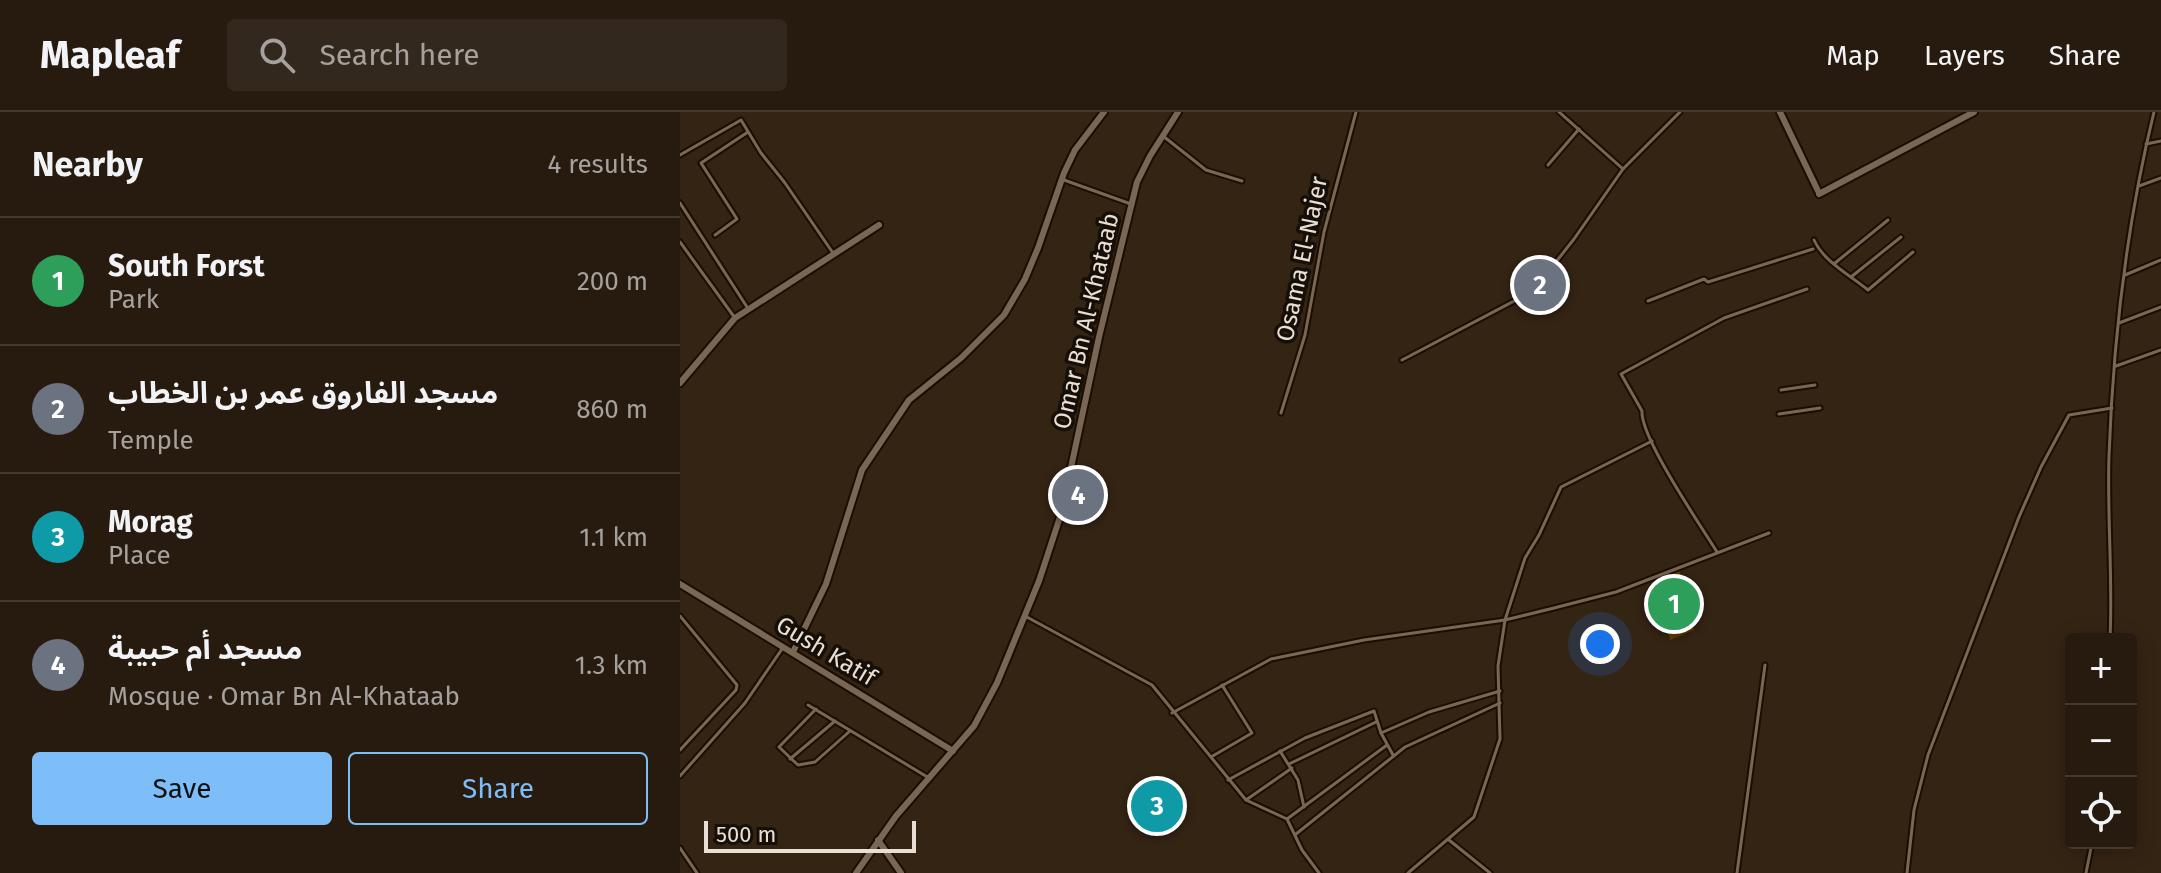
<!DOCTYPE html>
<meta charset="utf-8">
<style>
:root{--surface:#271b0f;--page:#33281d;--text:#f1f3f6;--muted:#a4a19e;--line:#43392f;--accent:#7dbef9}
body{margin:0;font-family:"Fira Sans","Noto Sans Arabic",sans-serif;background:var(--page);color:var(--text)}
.controls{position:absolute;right:24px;bottom:24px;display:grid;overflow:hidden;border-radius:8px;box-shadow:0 4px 20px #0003}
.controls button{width:72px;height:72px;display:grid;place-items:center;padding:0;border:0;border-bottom:2px solid var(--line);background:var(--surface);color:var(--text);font:40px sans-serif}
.scale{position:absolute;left:24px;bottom:20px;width:212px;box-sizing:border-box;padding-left:8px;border:4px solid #e9dfd5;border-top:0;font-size:22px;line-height:28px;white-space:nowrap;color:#e9dfd5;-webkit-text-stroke:6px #160f08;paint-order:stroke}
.you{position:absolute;left:920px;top:532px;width:28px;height:28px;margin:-20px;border:6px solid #fff;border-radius:50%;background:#1a73e8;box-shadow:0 0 0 12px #1a73e833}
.badge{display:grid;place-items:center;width:52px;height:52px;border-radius:50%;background:var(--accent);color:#fff;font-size:26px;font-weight:700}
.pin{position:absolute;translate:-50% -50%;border:4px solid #fff;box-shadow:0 2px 8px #0006}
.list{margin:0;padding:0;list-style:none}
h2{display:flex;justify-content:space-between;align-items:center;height:104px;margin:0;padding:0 32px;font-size:34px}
h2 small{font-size:26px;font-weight:400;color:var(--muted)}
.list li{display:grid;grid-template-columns:52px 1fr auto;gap:24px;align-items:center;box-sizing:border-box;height:128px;padding:0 32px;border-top:2px solid var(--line)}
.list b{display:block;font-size:30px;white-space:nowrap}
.list p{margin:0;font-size:26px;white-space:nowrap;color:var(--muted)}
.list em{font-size:26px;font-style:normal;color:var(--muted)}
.actions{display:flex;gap:16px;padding:24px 32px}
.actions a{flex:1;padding:18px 0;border:2px solid var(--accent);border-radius:8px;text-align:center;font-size:28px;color:var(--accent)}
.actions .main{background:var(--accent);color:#111}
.icon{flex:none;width:44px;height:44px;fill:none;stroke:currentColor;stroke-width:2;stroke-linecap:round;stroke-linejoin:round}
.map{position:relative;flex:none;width:1481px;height:761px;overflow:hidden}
header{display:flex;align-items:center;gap:48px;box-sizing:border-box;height:112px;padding:0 40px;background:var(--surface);border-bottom:2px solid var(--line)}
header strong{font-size:38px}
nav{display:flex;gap:44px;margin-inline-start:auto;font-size:28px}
.search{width:560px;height:72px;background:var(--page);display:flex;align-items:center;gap:20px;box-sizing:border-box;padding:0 28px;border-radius:8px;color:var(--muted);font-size:30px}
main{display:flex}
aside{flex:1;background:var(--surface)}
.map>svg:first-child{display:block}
</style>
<header>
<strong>Mapleaf</strong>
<div class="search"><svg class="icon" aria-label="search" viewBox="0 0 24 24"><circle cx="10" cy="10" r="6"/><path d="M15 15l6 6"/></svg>Search here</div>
<nav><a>Map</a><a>Layers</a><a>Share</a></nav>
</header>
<main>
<aside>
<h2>Nearby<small>4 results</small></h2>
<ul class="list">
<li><span class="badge" style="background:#2e9e5b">1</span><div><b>South Forst</b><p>Park</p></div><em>200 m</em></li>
<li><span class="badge" style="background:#6b7280">2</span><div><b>مسجد الفاروق عمر بن الخطاب</b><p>Temple</p></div><em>860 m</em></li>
<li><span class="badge" style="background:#0f9aa8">3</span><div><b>Morag</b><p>Place</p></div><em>1.1 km</em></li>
<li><span class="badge" style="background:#6b7280">4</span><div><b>مسجد أم حبيبة</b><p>Mosque · Omar Bn Al-Khataab</p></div><em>1.3 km</em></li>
</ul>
<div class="actions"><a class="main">Save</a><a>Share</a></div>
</aside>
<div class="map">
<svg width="1481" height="761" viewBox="0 0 1481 761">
<rect width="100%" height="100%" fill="#342414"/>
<!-- green -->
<polygon fill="#663d02" points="999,458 1014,518 990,528 975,466"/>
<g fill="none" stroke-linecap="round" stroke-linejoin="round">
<defs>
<g id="street">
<polyline points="879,0 943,57"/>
<polyline points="483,24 526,58 562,69"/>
<polyline points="1466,32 1481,29"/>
<polyline points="0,43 61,8 81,41 105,71 153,141"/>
<polyline points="868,53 899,17"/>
<polyline points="384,68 451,92"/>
<polyline points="1459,74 1481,66"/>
<polyline points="0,91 67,195"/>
<polyline points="35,123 57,107 21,51 68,20"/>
<path d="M 1134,128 C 1144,150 1170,163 1188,178 L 1233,140"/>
<polyline points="0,130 55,206"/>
<polyline points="1155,151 1208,108"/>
<polyline points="1445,163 1481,148"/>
<polyline points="1171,165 1221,125"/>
<polyline points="968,189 1024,167 1028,170 1133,137"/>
<polyline points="1439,211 1481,195"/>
<polyline points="722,248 853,179 894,127 943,57 1000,0"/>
<polyline points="1436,254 1481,238"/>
<polyline points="1101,278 1135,273"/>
<polyline points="601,301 625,223 644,120 676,0"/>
<polyline points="1099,302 1140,296"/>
<path d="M 1037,440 C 1021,414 960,325 962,299 L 941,262 L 1044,206 L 1127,177"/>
<polyline points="0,504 57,573 56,578 0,638"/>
<polyline points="345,504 472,573 566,688 607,707 622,738 639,761"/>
<path d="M 1430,527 C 1433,466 1427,405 1429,344 C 1433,231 1447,110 1474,0"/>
<polyline points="128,593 249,666"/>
<polyline points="136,597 99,635 118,653 135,650 170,619"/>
<polyline points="492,601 591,547 684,528 825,508 874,496 936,480 1089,421"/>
<polyline points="701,621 749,600 820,579"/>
<polyline points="600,639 618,668 624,695"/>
<polyline points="531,645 572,621 542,573"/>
<polyline points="110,647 155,609"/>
<polyline points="609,652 696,610"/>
<polyline points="0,664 65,591 102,537"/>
<polyline points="548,668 625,626 694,599 701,621 713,643"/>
<polyline points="566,688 612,656"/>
<polyline points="607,707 707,633"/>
<polyline points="616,722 725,635 820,591"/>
<polyline points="769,728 810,761"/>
<polyline points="0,736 17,761"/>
<polyline points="728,761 794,705 820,627 818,554 825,508 845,446 859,423 881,375 972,329"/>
<polyline points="1057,761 1085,553"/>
<polyline points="1227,761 1234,698 1248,643 1339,405 1361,355 1389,303 1432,296"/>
<polyline points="1406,761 1412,731"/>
</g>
<g id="secondary">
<polyline points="1100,0 1138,79"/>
<polyline points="1139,82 1294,0"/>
<polyline points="0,271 55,206 199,113"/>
<polyline points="0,472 273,639"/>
<polyline points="113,540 146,472 182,358 229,288 281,246 324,203 345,167 358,136 384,61 395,38 424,0"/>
<polyline points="198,728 221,761"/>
<polyline points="176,761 216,704 294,614 317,571 359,469 381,402 419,225 457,70 470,44 498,0"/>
</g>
</defs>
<!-- street casing -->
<use href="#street" stroke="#1b0d01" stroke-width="7"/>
<!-- secondary casing -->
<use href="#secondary" stroke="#1b0d01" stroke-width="10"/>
<!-- street -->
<use href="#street" stroke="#796755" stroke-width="3"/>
<!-- secondary -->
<use href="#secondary" stroke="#796755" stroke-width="6"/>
</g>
<g text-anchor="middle" stroke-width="7" stroke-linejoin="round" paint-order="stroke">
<!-- street labels -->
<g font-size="24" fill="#e9dfd5" stroke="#160f08">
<text transform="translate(622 147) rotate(-78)" y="8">Osama El-Najer</text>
<text transform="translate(406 209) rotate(-77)" y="8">Omar Bn Al-Khataab</text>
<text transform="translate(146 539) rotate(31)" y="8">Gush Katif</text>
</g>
</g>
</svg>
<div class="controls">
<button>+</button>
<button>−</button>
<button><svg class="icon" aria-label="locate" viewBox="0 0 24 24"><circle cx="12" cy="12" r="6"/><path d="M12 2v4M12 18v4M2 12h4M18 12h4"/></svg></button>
</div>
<div class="scale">500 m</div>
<div class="you"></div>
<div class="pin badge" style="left:994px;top:492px;background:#2e9e5b">1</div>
<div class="pin badge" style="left:860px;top:173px;background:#6b7280">2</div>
<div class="pin badge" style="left:477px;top:694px;background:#0f9aa8">3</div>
<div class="pin badge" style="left:398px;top:383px;background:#6b7280">4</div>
</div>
</main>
